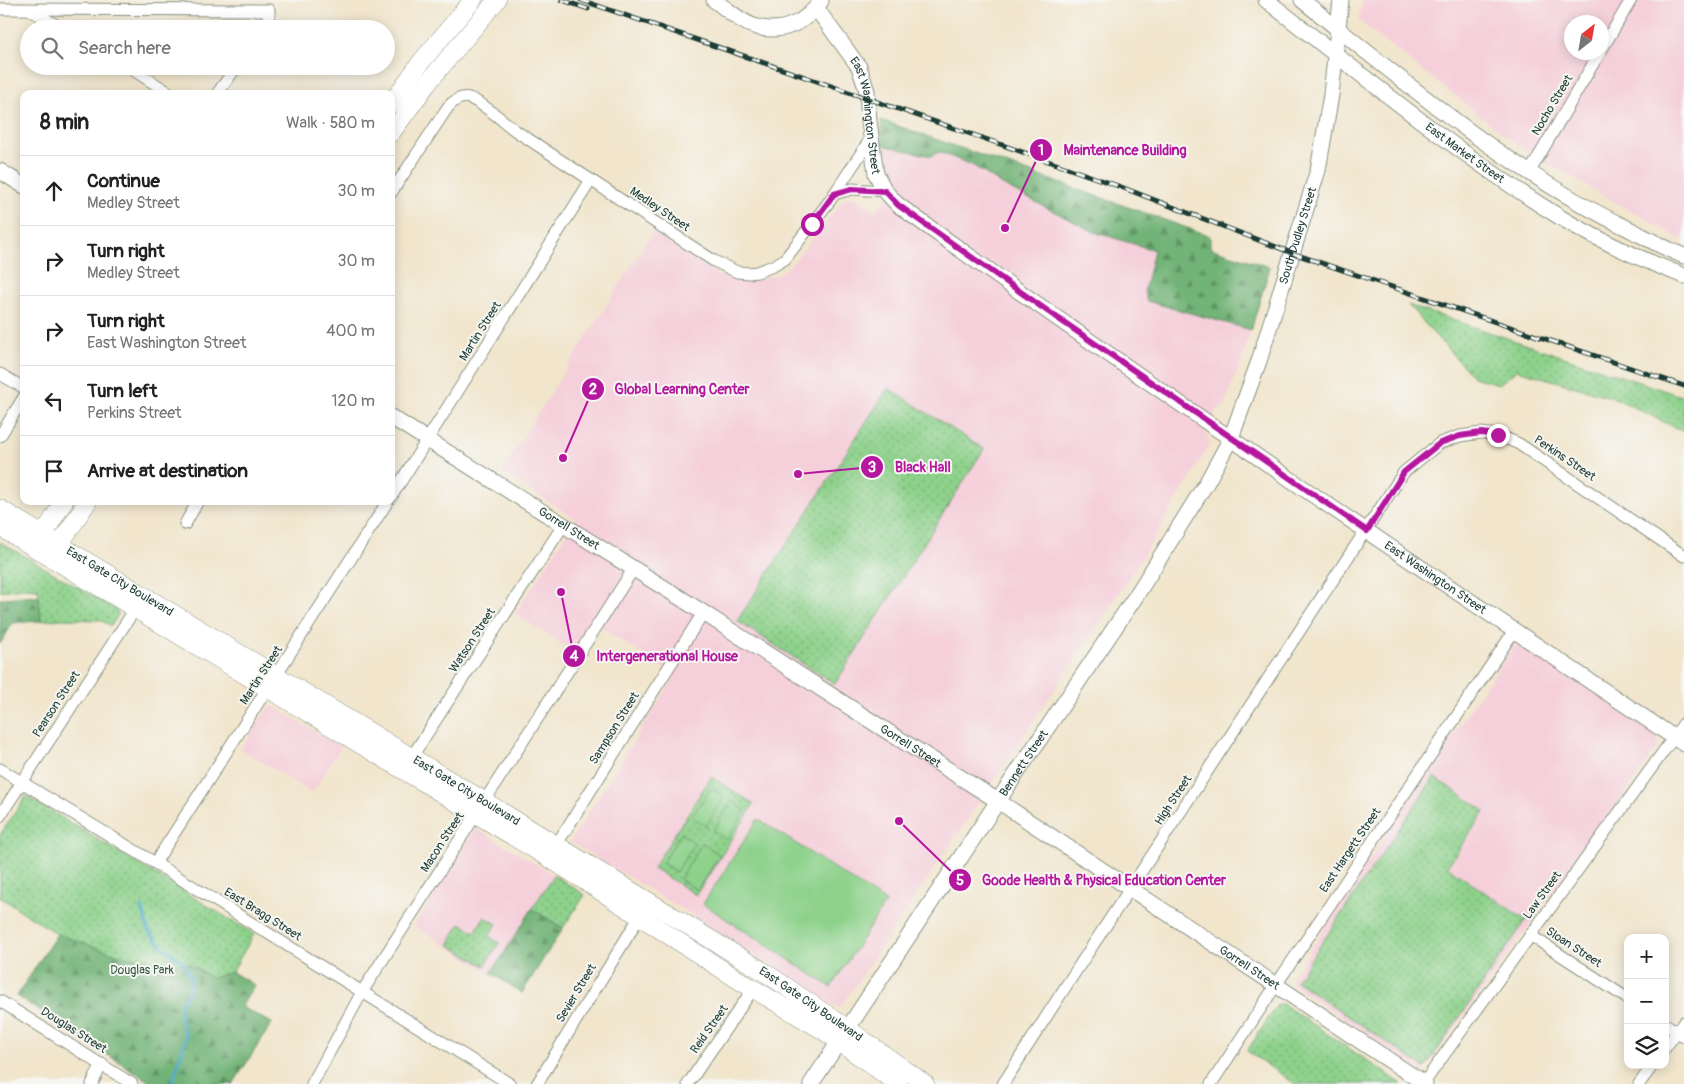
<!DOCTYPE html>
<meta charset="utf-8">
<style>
:root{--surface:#fff;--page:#f2f2f2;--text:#222;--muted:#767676;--line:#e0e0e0}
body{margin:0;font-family:Pangolin,sans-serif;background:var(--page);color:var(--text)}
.controls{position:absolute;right:15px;bottom:15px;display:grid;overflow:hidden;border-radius:10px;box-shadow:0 2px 12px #0003}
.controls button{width:45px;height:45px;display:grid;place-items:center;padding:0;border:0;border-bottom:1px solid var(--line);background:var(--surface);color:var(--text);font:25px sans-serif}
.compass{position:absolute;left:1564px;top:15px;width:45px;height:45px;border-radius:50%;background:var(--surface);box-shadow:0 2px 12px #0003;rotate:31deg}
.stop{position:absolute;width:15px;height:15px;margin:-11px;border:4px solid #b5179e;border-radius:50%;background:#fff}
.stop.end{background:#b5179e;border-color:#fff;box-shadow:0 1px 5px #0008}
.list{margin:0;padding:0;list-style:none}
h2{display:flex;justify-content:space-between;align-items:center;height:65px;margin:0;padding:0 20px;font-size:21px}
h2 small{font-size:16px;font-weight:400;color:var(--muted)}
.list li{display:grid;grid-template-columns:32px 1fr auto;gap:15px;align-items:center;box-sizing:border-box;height:70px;padding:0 20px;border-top:1px solid var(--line)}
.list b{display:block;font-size:19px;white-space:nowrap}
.list p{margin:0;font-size:16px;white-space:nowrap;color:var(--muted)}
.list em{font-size:16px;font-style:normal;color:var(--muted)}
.icon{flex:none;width:28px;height:28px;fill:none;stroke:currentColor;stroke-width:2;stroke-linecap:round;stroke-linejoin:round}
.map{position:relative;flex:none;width:1684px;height:1084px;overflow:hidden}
.search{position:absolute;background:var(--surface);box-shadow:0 2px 12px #0003;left:20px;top:20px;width:375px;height:55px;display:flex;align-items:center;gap:12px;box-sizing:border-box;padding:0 18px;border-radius:28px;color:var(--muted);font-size:19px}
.panel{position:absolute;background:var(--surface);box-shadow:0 2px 12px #0003;left:20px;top:90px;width:375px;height:415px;border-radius:10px}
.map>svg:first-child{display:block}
</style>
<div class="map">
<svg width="1684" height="1084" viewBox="0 0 1684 1084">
<defs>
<pattern id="green-dots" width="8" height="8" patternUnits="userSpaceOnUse" patternTransform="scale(1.25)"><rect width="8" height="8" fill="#8dd18b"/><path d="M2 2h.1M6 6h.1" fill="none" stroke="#73ab72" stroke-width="1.8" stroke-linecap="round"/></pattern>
<pattern id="forest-firs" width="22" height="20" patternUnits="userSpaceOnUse" patternTransform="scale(1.25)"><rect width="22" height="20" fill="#72b377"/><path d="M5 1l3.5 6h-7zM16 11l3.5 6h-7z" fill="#5d9362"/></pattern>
</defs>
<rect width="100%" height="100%" fill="#f6f6f2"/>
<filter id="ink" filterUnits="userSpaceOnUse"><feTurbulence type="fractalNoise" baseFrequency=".02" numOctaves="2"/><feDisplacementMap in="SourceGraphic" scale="10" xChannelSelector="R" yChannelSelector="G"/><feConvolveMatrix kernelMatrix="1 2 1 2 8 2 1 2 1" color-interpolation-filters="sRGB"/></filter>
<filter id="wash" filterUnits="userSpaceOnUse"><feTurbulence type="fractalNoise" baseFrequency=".0096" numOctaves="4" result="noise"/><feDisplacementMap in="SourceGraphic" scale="20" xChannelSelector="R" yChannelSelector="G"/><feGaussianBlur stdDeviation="1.12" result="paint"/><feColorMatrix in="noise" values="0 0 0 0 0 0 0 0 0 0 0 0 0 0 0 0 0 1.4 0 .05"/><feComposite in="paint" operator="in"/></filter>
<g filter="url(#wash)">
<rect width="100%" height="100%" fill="#f1e5cc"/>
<!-- built -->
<g fill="#f5cfda" fill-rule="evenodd">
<path d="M 1362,0 L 1684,0 L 1684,239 L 1679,238 L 1524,150 L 1359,21 ZM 1572,22 L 1602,22 L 1602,52 L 1572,52 Z"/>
<polygon points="881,120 1210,236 1210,248 1270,267 1243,356 1224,407 1217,409 1206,433 1210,442 1194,472 1136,567 993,782 841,1006 839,1007 834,1006 690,914 570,842 675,676 591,621 572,650 515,614 576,519 501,472 653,232 720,276 745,282 775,276 792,264 843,201 851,198 858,199 875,211 895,188 886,168 882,154"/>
<polygon points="1517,645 1524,646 1657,736 1658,747 1424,1071 1421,1071 1289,982 1425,776 1429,774 1437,760 1470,709 1513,647"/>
<polygon points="271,707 275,707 341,747 312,793 241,749 266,710"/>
<polygon points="476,828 554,875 491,973 414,926"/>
</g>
<!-- green -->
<g fill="url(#green-dots)" stroke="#568760">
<polygon points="1408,305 1684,397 1684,432 1617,399 1517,370 1499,384 1473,377"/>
<polygon points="888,388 984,449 835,684 737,621"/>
<polygon points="0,542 117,610 118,615 111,626 100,620 60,619 41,621 38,589 23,588 0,591"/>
<polygon points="711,777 754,804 696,895 653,868"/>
<polygon points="1434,777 1485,811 1447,867 1526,920 1425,1068 1296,981"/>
<polygon points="26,796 254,934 232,972 254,985 241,1007 272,1023 233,1084 153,1084 17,996 57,934 0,897 0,835"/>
<polygon points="554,875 585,895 563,928 532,909"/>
<polygon points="484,917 497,924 489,936 499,943 485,966 449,945 460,923 475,932"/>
<polygon points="1280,1004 1283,1004 1402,1084 1295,1084 1247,1051 1277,1005"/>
</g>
<!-- forest -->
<g fill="url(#forest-firs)" stroke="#487856">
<polygon points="881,120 1210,236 1210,248 1270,267 1251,330 1147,301 1144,292 1154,250 1094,232 1004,186 972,165 939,152 931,156 882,145"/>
<polygon points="21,596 39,597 41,621 13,623 0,644 0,599"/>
<polygon points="532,909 563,928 522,993 491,973"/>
<polygon points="57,934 116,954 162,962 190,964 212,978 232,972 254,985 241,1007 272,1023 233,1084 153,1084 17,996"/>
</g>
<!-- pitch -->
<g fill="#8dd18b" stroke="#568760">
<polygon points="711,788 724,796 706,826 692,817"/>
<polygon points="732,801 745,810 727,840 713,831"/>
<polygon points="758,819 886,902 831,987 703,904"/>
<polygon points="681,834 695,843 676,872 662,863"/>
<polygon points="702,843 720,855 697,890 680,879"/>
</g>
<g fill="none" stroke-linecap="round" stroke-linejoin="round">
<!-- stream -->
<polyline stroke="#51adcf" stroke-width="3" points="142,907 148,930 162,947 183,962 191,978 189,991 180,1004 180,1017 186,1038 172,1084"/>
</g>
</g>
<g filter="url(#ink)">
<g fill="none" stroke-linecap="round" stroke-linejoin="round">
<defs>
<g id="street">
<polyline points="0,9 269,10 269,16 262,29"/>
<polyline points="32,11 63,29"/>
<polyline points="1602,49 1631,0"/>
<polyline points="127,66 171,94"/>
<polyline points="217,94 237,66"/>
<polyline points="1529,173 1600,52"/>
<path d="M 391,193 L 448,107 C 453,101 461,96 469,98 C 482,102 504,122 516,131 L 714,261 L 737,272 L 749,273 L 757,272 L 773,266 L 785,259 L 831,199 L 871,138"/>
<polyline points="834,194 852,189 885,191"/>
<polyline points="0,374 24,388"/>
<polyline points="0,436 24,397"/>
<polyline points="391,497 591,180"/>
<polyline points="185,524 198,501"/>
<polyline points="409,761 564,524"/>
<polyline points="0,769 155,863 510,1084"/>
<polyline points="0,816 135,609"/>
<polyline points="553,850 703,613"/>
<polyline points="155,863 388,501"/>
<polyline points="1530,935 1628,999"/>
<polyline points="0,1001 132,1084"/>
<polyline points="1665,1024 1684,1036"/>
<polyline points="1665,1048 1684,1022"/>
<polyline points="92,1084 102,1064"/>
<polyline points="312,1084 362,992 634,568"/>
<polyline points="537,1084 640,916"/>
<polyline points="688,1084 753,989"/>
<polyline points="1003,1084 1066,986 1404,472 1440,443 1460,436 1481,433 1498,435 1519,444 1684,556"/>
<polyline points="1211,1084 1276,985 1514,631"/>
<polyline points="1423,1084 1684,723"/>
<polyline points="1639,1084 1653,1065"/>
</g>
<g id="secondary">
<path d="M 714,0 C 727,9 741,23 757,27 C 782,34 807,22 821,1"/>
<path id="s1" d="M 1266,0 C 1361,74 1455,152 1558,216 C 1597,240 1641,259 1684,276"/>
<path d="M 1302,0 C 1407,84 1511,173 1633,231 C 1650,240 1666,249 1684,256"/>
<path id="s2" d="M 816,8 L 859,67 L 867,91 L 869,121 L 876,174 L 885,191 L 898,205 C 1156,391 1420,568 1684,744"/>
<polyline points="0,171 24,186"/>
<path id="s3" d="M 391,417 L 682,599 L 882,728 L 998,801 L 1425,1084"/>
<path id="s4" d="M 811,1084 L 998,801 L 1136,596 L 1207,482 L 1231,438 L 1259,361 L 1318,170 L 1331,95 L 1341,0"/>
</g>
<g id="primary">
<polyline points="391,104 421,62 473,0"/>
<polyline points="391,133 430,80 497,0"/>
<path id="s5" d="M 0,509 L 484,801 L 766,973 L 848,1029 L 925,1084"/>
<polyline points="0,527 549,858 737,979 824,1031 898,1084"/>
<polyline points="38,543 64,501"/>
<polyline points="54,553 88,501"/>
</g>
</defs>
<!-- street casing -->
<use href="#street" stroke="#889180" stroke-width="13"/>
<!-- secondary casing -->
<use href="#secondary" stroke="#889180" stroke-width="17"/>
<!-- primary casing -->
<use href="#primary" stroke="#889180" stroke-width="19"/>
<!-- street -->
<use href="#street" stroke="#fff" stroke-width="11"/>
<!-- secondary -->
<use href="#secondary" stroke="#fff" stroke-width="15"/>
<!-- primary -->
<use href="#primary" stroke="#fff" stroke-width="18"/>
<defs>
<g id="rail">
<polyline points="562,0 588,9"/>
<polyline points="581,0 994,142 1121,187 1292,253 1684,386"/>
</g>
</defs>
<!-- rail casing -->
<use href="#rail" stroke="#1f3d34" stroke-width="5"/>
<!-- rail -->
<use href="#rail" stroke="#f6f6f2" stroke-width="3" stroke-dasharray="9" stroke-linecap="butt"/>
</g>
</g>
<g fill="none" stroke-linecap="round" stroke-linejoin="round" filter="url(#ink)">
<!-- route -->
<polyline stroke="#b5179e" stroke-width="6" points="812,224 834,194 852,189 885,191 898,205 1046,310 1367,531 1404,472 1440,443 1460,436 1481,433 1498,435"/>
</g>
<g text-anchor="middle" stroke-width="4" stroke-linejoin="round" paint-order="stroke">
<!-- street labels -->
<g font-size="12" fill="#1f3d34" stroke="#f6f6f2">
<text transform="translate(1552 105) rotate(-59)" y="4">Nocho Street</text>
<text dy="4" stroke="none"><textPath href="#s2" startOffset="122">East Washington Street</textPath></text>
<text dy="4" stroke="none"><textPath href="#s1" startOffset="251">East Market Street</textPath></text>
<text transform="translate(660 209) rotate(34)" y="4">Medley Street</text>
<text dy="4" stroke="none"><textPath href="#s4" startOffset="984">South Dudley Street</textPath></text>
<text transform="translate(480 331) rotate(-58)" y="4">Martin Street</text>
<text transform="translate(1565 458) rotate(34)" y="4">Perkins Street</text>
<text dy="4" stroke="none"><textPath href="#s3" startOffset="210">Gorrell Street</textPath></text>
<text dy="4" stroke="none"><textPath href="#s2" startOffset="874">East Washington Street</textPath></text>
<text dy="4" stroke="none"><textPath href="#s5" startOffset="140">East Gate City Boulevard</textPath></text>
<text transform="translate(472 640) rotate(-57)" y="4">Watson Street</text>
<text transform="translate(261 675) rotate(-57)" y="4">Martin Street</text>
<text transform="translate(56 704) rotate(-57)" y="4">Pearson Street</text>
<text transform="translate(614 728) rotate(-58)" y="4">Sampson Street</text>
<text dy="4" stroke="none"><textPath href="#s3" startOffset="615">Gorrell Street</textPath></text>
<text dy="4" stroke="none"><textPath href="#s4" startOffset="385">Bennett Street</textPath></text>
<text dy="4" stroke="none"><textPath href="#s5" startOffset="545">East Gate City Boulevard</textPath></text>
<text transform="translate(1173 800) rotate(-57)" y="4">High Street</text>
<text transform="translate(442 842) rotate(-57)" y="4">Macon Street</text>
<text transform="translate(1350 850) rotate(-56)" y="4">East Hargett Street</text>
<text transform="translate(1542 895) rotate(-54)" y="4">Law Street</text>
<text transform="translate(263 914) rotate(32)" y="4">East Bragg Street</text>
<text transform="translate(1574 947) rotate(33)" y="4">Sloan Street</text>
<text dy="4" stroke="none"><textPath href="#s3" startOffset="1020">Gorrell Street</textPath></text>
<text transform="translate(576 993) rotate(-59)" y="4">Sevier Street</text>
<text dy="4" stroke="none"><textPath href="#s5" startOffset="950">East Gate City Boulevard</textPath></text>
<text transform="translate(709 1029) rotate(-55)" y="4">Reid Street</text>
<text transform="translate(74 1030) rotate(32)" y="4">Douglas Street</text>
</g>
<!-- park labels -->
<g font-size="12" fill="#355b45" stroke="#f6f6f2">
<text x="142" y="974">Douglas Park</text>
</g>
</g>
<!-- callouts -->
<path fill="none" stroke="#b5179e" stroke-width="2" d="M1005 228L1041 150M563 458L593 389M798 474L872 467M561 592L574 656M899 821L960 880"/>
<g fill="#b5179e" stroke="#f6f6f2" stroke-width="2">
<circle cx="1005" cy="228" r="5"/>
<circle cx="563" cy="458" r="5"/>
<circle cx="798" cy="474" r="5"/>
<circle cx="561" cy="592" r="5"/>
<circle cx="899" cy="821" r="5"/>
<circle cx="1041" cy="150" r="12"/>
<circle cx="593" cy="389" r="12"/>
<circle cx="872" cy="467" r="12"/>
<circle cx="574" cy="656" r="12"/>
<circle cx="960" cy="880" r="12"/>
</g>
<g font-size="15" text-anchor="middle" font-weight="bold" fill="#fff">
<text x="1041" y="155">1</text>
<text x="593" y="394">2</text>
<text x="872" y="472">3</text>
<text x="574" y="661">4</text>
<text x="960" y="885">5</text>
</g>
<g font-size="14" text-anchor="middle" font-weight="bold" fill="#b5179e" stroke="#f6f6f2" stroke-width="4" stroke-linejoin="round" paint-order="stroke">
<text x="1125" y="155">Maintenance Building</text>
<text x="682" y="394">Global Learning Center</text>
<text x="923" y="472">Black Hall</text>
<text x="667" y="661">Intergenerational House</text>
<text x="1104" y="885">Goode Health &amp; Physical Education Center</text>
</g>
</svg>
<div class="controls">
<button>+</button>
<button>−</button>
<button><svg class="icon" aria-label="layers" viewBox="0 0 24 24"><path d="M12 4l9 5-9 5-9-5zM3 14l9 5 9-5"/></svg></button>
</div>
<svg class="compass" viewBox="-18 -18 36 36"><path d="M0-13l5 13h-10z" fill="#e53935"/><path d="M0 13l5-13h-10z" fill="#767676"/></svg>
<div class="stop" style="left:812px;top:224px"></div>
<div class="stop end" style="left:1498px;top:435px"></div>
<div class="search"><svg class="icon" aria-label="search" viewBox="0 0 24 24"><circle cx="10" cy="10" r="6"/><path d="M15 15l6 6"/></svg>Search here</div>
<section class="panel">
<h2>8 min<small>Walk · 580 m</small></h2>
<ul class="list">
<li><svg class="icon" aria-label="ahead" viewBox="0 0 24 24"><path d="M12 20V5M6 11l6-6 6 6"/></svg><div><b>Continue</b><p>Medley Street</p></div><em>30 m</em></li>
<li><svg class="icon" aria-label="right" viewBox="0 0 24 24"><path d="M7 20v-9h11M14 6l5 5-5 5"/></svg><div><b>Turn right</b><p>Medley Street</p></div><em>30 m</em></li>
<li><svg class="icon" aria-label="right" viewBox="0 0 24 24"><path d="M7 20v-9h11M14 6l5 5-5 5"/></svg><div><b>Turn right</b><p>East Washington Street</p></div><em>400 m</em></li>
<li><svg class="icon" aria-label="left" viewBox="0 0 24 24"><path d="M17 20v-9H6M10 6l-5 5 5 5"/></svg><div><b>Turn left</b><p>Perkins Street</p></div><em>120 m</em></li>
<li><svg class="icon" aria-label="arrive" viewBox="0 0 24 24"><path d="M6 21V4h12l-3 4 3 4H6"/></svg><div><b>Arrive at destination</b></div></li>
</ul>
</section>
</div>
